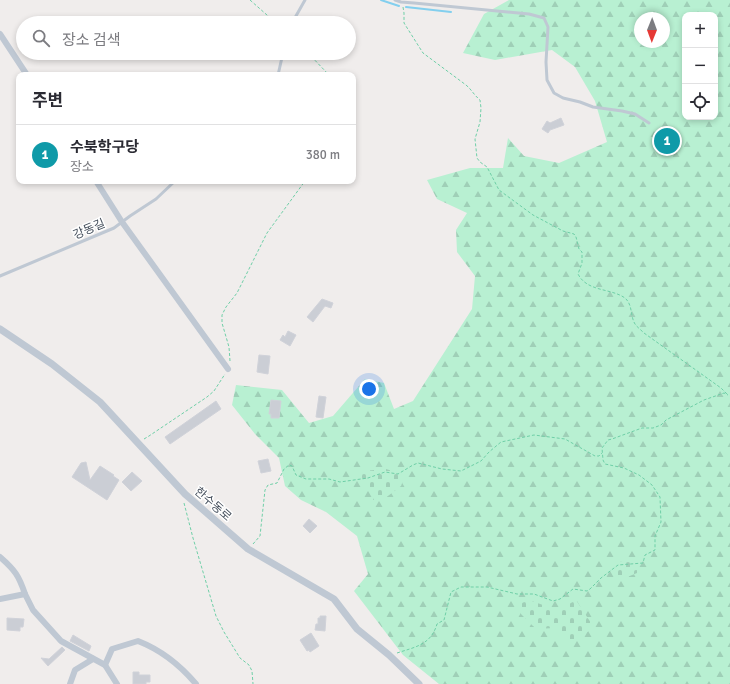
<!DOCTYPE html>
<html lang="ko">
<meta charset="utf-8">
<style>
:root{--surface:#fff;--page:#f2f2f3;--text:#2b2b33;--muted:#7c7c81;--line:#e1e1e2;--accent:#125ce3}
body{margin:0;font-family:Signika,"Noto Sans KR",sans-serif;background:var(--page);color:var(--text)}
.controls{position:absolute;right:12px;top:12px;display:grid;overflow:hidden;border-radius:8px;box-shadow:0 2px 6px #0003}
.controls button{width:36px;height:36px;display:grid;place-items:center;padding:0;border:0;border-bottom:1px solid var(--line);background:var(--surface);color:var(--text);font:20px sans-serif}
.compass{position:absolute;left:634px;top:12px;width:36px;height:36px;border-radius:50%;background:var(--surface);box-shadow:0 2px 6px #0003;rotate:181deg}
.you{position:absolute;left:369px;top:389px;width:14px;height:14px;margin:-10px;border:3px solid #fff;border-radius:50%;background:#1a73e8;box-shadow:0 0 0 6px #1a73e833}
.badge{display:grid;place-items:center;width:26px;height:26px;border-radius:50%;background:var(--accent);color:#fff;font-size:13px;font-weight:700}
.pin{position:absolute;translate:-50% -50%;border:2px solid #fff;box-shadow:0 1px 4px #0006}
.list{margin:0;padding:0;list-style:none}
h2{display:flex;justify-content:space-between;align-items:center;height:52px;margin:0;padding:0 16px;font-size:17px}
h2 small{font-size:13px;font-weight:400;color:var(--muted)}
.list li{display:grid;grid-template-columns:26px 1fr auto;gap:12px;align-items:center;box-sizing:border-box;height:60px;padding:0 16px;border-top:1px solid var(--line)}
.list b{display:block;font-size:15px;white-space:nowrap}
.list p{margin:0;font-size:13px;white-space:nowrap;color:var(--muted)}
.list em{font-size:13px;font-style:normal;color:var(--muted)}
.icon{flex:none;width:22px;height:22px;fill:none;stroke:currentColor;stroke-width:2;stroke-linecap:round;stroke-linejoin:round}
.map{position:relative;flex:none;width:730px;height:684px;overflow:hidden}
.search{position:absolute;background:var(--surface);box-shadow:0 2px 6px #0003;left:16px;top:16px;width:340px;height:44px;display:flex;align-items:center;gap:10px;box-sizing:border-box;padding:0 14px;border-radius:22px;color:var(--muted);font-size:15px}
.panel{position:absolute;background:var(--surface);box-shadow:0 2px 6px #0003;left:16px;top:72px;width:340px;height:112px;border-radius:8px}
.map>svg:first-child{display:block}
</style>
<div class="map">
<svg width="730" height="684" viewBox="0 0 730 684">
<defs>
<pattern id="forest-firs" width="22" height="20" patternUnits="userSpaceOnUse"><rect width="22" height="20" fill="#b8f0d2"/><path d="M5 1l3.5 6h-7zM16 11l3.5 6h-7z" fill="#9fcfb7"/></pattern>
<pattern id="cemetery-stones" width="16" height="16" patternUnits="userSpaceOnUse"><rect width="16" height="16" fill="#b8f0d2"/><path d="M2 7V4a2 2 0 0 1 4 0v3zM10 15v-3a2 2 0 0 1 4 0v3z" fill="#9fcfb7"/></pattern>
</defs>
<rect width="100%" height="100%" fill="#f0edec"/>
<!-- forest -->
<path fill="url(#forest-firs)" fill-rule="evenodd" d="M 509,0 L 730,0 L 730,684 L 439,684 L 403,655 L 354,591 L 368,574 L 357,536 L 326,512 L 301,500 L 285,486 L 279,458 L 255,434 L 232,405 L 236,385 L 282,390 L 309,423 L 333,416 L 365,379 L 384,383 L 394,409 L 413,401 L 472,309 L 475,276 L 457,252 L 456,230 L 467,213 L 437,199 L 427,180 L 470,168 L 503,168 L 508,138 L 524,156 L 559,163 L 607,142 L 595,101 L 575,67 L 552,50 L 495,60 L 463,53 L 484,14 ZM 685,15 L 715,15 L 715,117 L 685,117 ZM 640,18 L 664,18 L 664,42 L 640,42 Z"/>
<!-- cemetery -->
<g fill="url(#cemetery-stones)">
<polygon points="386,469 405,475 401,486 384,499 373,500 375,491 367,489 361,475 364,471"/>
<polygon points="629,561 637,567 637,573 620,580 616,573 614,562"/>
<path d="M 576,600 L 591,623 L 592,628 L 570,646 L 554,628 L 536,629 L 521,614 L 519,605 C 529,596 546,607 557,611 Z"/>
</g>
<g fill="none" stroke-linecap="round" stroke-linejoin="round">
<!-- stream -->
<g stroke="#83cfee" stroke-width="2">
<polyline points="381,0 399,6"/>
<polyline points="406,7 451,12"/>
</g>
</g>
<!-- building -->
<g fill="#cbced5" stroke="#d0d2d9">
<polygon points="561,118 564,125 550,130 548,133 542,129 547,121 550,123"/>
<polygon points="322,299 333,303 331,308 325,306 313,322 307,317"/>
<polygon points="288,331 296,335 290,346 280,340 283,335 285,337"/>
<polygon points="259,355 270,356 268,374 257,372"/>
<polygon points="319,396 326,397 323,418 316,417"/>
<polygon points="271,400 281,401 279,418 271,418 271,414 269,414"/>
<polygon points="216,401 221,409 170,444 165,437"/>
<polygon points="268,459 271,471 261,473 258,461"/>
<polygon points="86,462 90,480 100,466 114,475 113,476 119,480 107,500 72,477 81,463"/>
<polygon points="132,472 142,481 131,491 122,482"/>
<polygon points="309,519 317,526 310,533 303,526"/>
<polygon points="320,616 326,616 325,631 315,630 316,624 318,624 318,618 320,618"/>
<polygon points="7,618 24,619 23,627 20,627 20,631 7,630"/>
<polygon points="311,633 319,646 310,652 309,650 307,651 300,640"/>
<polygon points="73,635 91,646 89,651 70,641"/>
<polygon points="62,647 65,650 48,666 41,658 49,659"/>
<polygon points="133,672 139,672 139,675 150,675 150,682 146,682 146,684 133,684"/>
</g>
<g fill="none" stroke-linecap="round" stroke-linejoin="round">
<!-- path -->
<g stroke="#6fcfa7" stroke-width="1" stroke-dasharray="3 2" stroke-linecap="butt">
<polyline points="250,0 276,23"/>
<path d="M 403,7 L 404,13 L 404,23 L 423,53 L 466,85 C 472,90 473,94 480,100 L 481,108 L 480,122 L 475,139 L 477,158 L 480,162 L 487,167 L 499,190 L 533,215 L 563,231 L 574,234 L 576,237 L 579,249 L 582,252 L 582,263 L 578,274 C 587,292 611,288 625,298 C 633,305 630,316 635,324 C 637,327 641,330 644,333 L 721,388 L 727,394"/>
<polyline points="308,53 329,75"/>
<polyline points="230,361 229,347 222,323 222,315 226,307 237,293 267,233 305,181"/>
<polyline points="144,439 149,436 207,397 214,391 225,374"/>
<polyline points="184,503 193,538 216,616 224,632 240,658 249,665 252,671 253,684"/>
<polyline points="253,544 260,536 265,490 268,485 277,483 284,469 289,465 292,466 296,475 306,479 329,479 340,482 368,478 385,472 398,474 413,465 418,463 442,469 461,471 481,461 489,452 501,442 534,435 565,439 595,456 599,456 602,453"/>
<path d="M 397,653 C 415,647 431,645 437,624 L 444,620 L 451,592 L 461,587 L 487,587 L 517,594 L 534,594 L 553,601 L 560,599 L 573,589 L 587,591 L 590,589 L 601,578 L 618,565 L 643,563 L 645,555 L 655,550 L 655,536 L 661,522 L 660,497 L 652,485 L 639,475 L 624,468 L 605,464 L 603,460 L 602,448 L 608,440 L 612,439 L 642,428 L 653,428 L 661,425 L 666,420 L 704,400 L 724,393 L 728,395"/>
</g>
<!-- service -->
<g stroke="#bfc8d3" stroke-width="3">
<polyline points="395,0 401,2 414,3 529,14 544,18 548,27 546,62 547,80 554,93 563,98 580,102 593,107 622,111 635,114 649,123"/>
<polyline points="292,23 305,0"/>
<polyline points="278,75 283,53"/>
<polyline points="0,276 114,228 130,216 156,199 175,181"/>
</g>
<!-- minor -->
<g stroke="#bfc8d3" stroke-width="6">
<polyline points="0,34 27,75"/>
<polyline points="96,181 122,222 228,369"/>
<path d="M 0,557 C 15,570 19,576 25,594 L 0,599"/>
<polyline points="25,594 33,610 61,641 105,665 117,684"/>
<path d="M 105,665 L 112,649 L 138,641 C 161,650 180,665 196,684"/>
<polyline points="70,684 75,670 93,659"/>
</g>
<!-- tertiary -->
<polyline stroke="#bfc8d3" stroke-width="7" points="0,329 52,364 100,402 185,494 248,549 334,599 357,629 389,655 419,684"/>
</g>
<g text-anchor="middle" stroke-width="3" stroke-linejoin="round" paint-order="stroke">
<!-- street labels -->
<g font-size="12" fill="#444e5b" stroke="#fff">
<text transform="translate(89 229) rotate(-23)" y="4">강동길</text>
<text transform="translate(213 504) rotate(41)" y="4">한수동로</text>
</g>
</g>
</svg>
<div class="controls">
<button>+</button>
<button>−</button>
<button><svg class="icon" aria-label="locate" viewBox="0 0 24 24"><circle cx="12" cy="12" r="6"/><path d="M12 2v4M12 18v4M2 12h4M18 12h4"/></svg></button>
</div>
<svg class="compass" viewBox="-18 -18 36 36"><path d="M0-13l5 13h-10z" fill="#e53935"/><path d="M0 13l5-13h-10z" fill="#7c7c81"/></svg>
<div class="you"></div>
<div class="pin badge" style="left:667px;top:141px;background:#0f9aa8">1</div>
<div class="search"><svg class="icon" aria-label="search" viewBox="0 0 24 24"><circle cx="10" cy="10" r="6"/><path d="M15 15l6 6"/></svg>장소 검색</div>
<section class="panel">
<h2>주변<small></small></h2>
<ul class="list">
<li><span class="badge" style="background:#0f9aa8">1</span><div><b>수북학구당</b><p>장소</p></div><em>380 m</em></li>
</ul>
</section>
</div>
